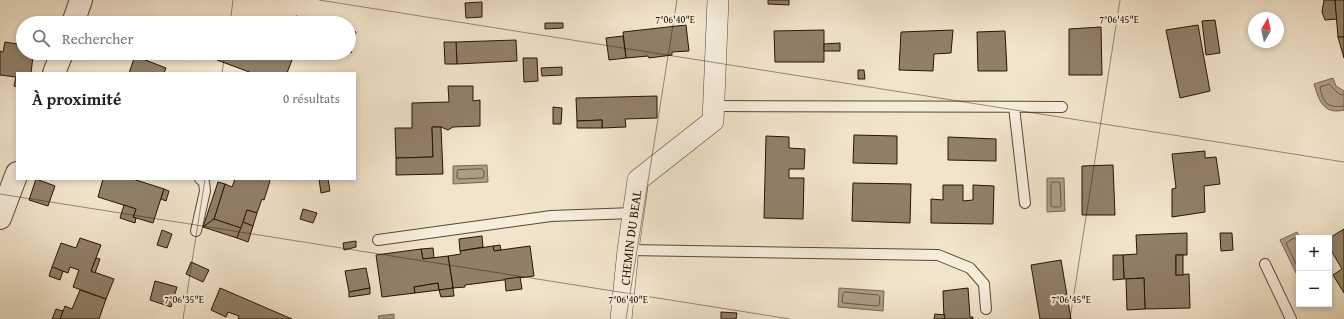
<!DOCTYPE html>
<html lang="fr">
<meta charset="utf-8">
<style>
:root{--surface:#fff;--page:#f6f6f6;--text:#222;--muted:#767676;--line:#e0e0e0}
body{margin:0;font-family:"Gentium Book Plus",serif;background:var(--page);color:var(--text)}
.controls{position:absolute;right:12px;bottom:12px;display:grid;overflow:hidden;border-radius:0px;box-shadow:0 2px 6px #0003}
.controls button{width:36px;height:36px;display:grid;place-items:center;padding:0;border:0;border-bottom:1px solid var(--line);background:var(--surface);color:var(--text);font:20px sans-serif}
.compass{position:absolute;left:1248px;top:12px;width:36px;height:36px;border-radius:50%;background:var(--surface);box-shadow:0 2px 6px #0003;rotate:9deg}
.list{margin:0;padding:0;list-style:none}
h2{display:flex;justify-content:space-between;align-items:center;height:52px;margin:0;padding:0 16px;font-size:17px}
h2 small{font-size:13px;font-weight:400;color:var(--muted)}
.icon{flex:none;width:22px;height:22px;fill:none;stroke:currentColor;stroke-width:2;stroke-linecap:round;stroke-linejoin:round}
.map{position:relative;flex:none;width:1344px;height:319px;overflow:hidden}
.search{position:absolute;background:var(--surface);box-shadow:0 2px 6px #0003;left:16px;top:16px;width:340px;height:44px;display:flex;align-items:center;gap:10px;box-sizing:border-box;padding:0 14px;border-radius:22px;color:var(--muted);font-size:15px}
.panel{position:absolute;background:var(--surface);box-shadow:0 2px 6px #0003;left:16px;top:72px;width:340px;height:108px;border-radius:0px}
.map>svg:first-child{display:block}
</style>
<div class="map">
<svg width="1344" height="319" viewBox="0 0 1344 319">
<rect width="100%" height="100%" fill="#f1e4cb"/>
<filter id="stains"><feTurbulence type="fractalNoise" baseFrequency=".005" numOctaves="4"/><feColorMatrix values="0 0 0 0 .2 0 0 0 0 .09 0 0 0 0 .02 0 0 0 .5 -.17"/></filter>
<radialGradient id="worn" r=".72"><stop offset=".6" stop-color="#630" stop-opacity="0"/><stop offset="1" stop-color="#630" stop-opacity=".3"/></radialGradient>
<!-- water -->
<g fill="#ac9d86" stroke="#776650">
<path d="M 1333,78 L 1336,86 L 1344,91 L 1344,110 C 1323,115 1319,100 1314,84 Z"/>
<polygon points="487,165 488,182 453,184 453,166"/>
<polygon points="1047,178 1064,178 1065,211 1047,212"/>
<polygon points="1297,232 1300,238 1299,238 1299,274 1297,275 1280,240"/>
<polygon points="839,288 884,291 883,311 838,307"/>
<polygon points="394,314 394,319 379,319 378,316"/>
</g>
<g fill="none" stroke-linecap="round" stroke-linejoin="round">
<!-- shore -->
<g stroke="#6a5843" stroke-width="1">
<path d="M 1344,95 L 1339,94 L 1329,84 L 1320,87 C 1323,104 1328,108 1344,106"/>
<polygon points="482,169 484,171 484,177 482,178 459,179 457,178 457,172 458,170"/>
<polygon points="1052,182 1059,182 1060,183 1061,205 1060,207 1053,207 1051,206 1051,184"/>
<polyline points="1299,242 1294,238 1286,243 1299,270"/>
<polygon points="845,292 878,295 880,297 879,305 877,306 844,303 842,302 843,294"/>
</g>
</g>
<!-- building -->
<g fill="#90806a" stroke="#271400">
<polygon points="768,0 789,0 789,5 768,4"/>
<polygon points="1324,0 1335,0 1337,19 1325,20 1322,12"/>
<polygon points="1335,0 1344,0 1344,37 1338,37"/>
<polygon points="482,2 482,17 466,18 465,3"/>
<polygon points="296,16 322,23 295,23"/>
<polygon points="1215,20 1220,53 1206,55 1202,21"/>
<polygon points="545,23 563,23 563,28 545,29"/>
<polygon points="686,25 689,51 672,52 672,55 649,58 648,56 626,58 623,32"/>
<polygon points="1198,25 1210,91 1180,98 1166,30"/>
<polygon points="1101,27 1102,75 1069,75 1069,29"/>
<polygon points="349,30 356,32 351,53 349,52"/>
<polygon points="824,30 824,62 775,62 774,31"/>
<polygon points="953,30 951,53 934,54 933,71 899,70 901,32"/>
<polygon points="1005,31 1007,71 978,71 977,32"/>
<polygon points="623,36 626,58 609,60 606,38"/>
<polygon points="1338,37 1344,37 1344,58"/>
<polygon points="516,40 517,61 457,64 456,42"/>
<polygon points="5,42 23,45 23,53 31,53 31,56 33,56 31,73 17,73 17,87 14,86 16,77 0,75 0,51 3,52"/>
<polygon points="444,42 456,42 457,64 445,64"/>
<polygon points="840,43 840,51 824,51 824,44"/>
<polygon points="220,53 273,53 292,60 287,73 252,73 217,60"/>
<polygon points="285,53 294,53 292,60 284,57"/>
<polygon points="135,56 166,68 164,73 129,73"/>
<polygon points="523,58 537,58 538,81 524,82"/>
<polygon points="562,67 562,75 542,76 541,68"/>
<polygon points="858,70 864,70 865,79 858,79"/>
<polygon points="448,86 473,86 473,101 480,100 480,126 453,127 448,130 441,127 432,127 433,157 396,158 395,128 412,128 412,103 449,102"/>
<polygon points="657,96 657,118 625,119 626,127 602,128 602,120 577,121 576,98"/>
<polygon points="553,107 562,108 561,124 553,124"/>
<polygon points="602,120 602,128 577,128 577,121"/>
<polygon points="432,127 441,127 443,174 396,175 396,158 433,157"/>
<polygon points="854,135 897,136 897,164 853,163"/>
<polygon points="766,136 789,137 789,148 805,149 804,169 789,169 789,178 804,178 803,219 764,218"/>
<polygon points="948,137 996,139 996,161 948,160"/>
<polygon points="1205,151 1205,158 1216,157 1220,184 1204,186 1205,212 1172,217 1172,189 1176,188 1172,154"/>
<polygon points="1113,165 1115,215 1082,215 1082,166"/>
<polygon points="36,179 55,186 48,206 29,200"/>
<polygon points="103,179 133,179 164,189 153,223 133,217 136,209 98,197"/>
<polygon points="235,179 270,179 269,180 270,181 264,200 262,199 257,213 247,210 241,228 214,219 225,184 232,187"/>
<polygon points="319,179 328,179 330,191 321,193"/>
<polygon points="218,182 225,184 214,219 203,227"/>
<polygon points="853,183 911,184 910,223 852,221"/>
<polygon points="943,185 963,185 963,201 973,200 973,185 994,186 993,224 931,223 931,199 943,200"/>
<polygon points="164,189 169,191 166,201 161,199"/>
<polygon points="124,205 136,209 133,217 136,218 135,223 120,218"/>
<polygon points="303,209 317,213 313,223 300,219"/>
<polygon points="247,210 257,213 253,226 243,222"/>
<polygon points="214,219 241,228 237,238 203,227"/>
<polygon points="243,222 253,226 248,242 237,238"/>
<polygon points="1344,229 1344,293 1333,275 1342,269 1329,247 1329,238"/>
<polygon points="162,230 172,234 167,248 157,245"/>
<polygon points="1187,233 1187,255 1176,255 1176,275 1189,274 1190,308 1145,309 1144,278 1124,279 1123,255 1137,254 1136,235"/>
<polygon points="1220,233 1232,233 1233,250 1221,251"/>
<polygon points="482,236 483,247 460,251 459,239"/>
<polygon points="80,238 101,245 91,271 114,279 106,299 73,287 79,270 70,267 68,273 52,267 61,243 76,248"/>
<polygon points="356,241 356,247 344,250 343,243"/>
<polygon points="500,245 501,250 494,251 493,246"/>
<polygon points="493,246 494,251 530,246 534,276 465,285 465,287 453,288 448,256 461,254 460,251"/>
<polygon points="433,248 434,258 423,259 421,249"/>
<polygon points="421,249 423,259 448,256 453,288 439,290 438,283 414,287 415,293 382,297 376,255"/>
<polygon points="1113,255 1123,255 1124,279 1113,280"/>
<rect x="1176" y="255" width="7" height="20"/>
<polygon points="96,258 100,259 95,273 91,271"/>
<polygon points="1061,260 1071,319 1040,319 1031,265"/>
<polygon points="191,262 209,270 203,282 186,274"/>
<polygon points="52,267 63,271 60,280 49,276"/>
<polygon points="366,268 370,288 349,292 345,271"/>
<polygon points="520,277 522,289 506,291 505,279"/>
<polygon points="1144,278 1145,309 1127,310 1126,279"/>
<polygon points="155,281 177,287 171,307 150,300"/>
<polygon points="438,283 439,290 415,293 414,287"/>
<polygon points="220,288 292,319 238,319 239,316 228,312 226,317 211,310"/>
<polygon points="370,288 370,294 349,297 349,292"/>
<polygon points="453,288 454,296 441,297 439,290"/>
<polygon points="968,288 970,317 973,317 973,319 944,319 943,291"/>
<polygon points="80,290 106,299 99,319 60,319 65,306 72,309"/>
<polygon points="56,309 63,311 60,319 52,319"/>
<polygon points="721,312 737,313 736,319 721,319"/>
<polygon points="935,314 945,315 944,319 934,319"/>
</g>
<g fill="none" stroke-linecap="round" stroke-linejoin="round">
<defs>
<g id="service">
<polyline points="714,106 1062,107"/>
<polyline points="1014,107 1025,203"/>
<polyline points="196,231 205,191 204,182 200,179"/>
<polyline points="378,240 551,216 633,213"/>
<polyline points="628,250 938,255 970,268 984,284 986,309"/>
<polyline points="1265,264 1291,319"/>
</g>
<g id="minor">
<path id="s1" d="M 621,319 L 628,250 L 638,180 L 713,121 L 718,0"/>
</g>
<g id="tertiary">
<polyline points="73,23 81,0"/>
<polyline points="54,73 62,53"/>
<polyline points="0,218 17,173"/>
</g>
</defs>
<!-- service casing -->
<use href="#service" stroke="#5a4833" stroke-width="12"/>
<!-- minor casing -->
<use href="#minor" stroke="#5a4833" stroke-width="22"/>
<!-- tertiary casing -->
<use href="#tertiary" stroke="#5a4833" stroke-width="24"/>
<!-- service -->
<use href="#service" stroke="#f6eddd" stroke-width="10"/>
<!-- minor -->
<use href="#minor" stroke="#f6eddd" stroke-width="21"/>
<!-- tertiary -->
<use href="#tertiary" stroke="#f6eddd" stroke-width="22"/>
</g>
<!-- ticks -->
<path fill="none" stroke="#271400" stroke-width="1" stroke-opacity="0.45" d="M 319,0 L 1344,162M 230,23 L 233,0M 222,73 L 225,53M 0,194 L 790,319M 183,319 L 205,179M 626,319 L 677,0M 1070,319 L 1120,0"/>
<g text-anchor="middle" stroke-width="4" stroke-linejoin="round" paint-order="stroke">
<!-- street labels -->
<g font-size="13" fill="#271400" stroke="#f6eddd">
<text dy="5" stroke="none"><textPath href="#s1" startOffset="82">CHEMIN DU BEAL</textPath></text>
</g>
</g>
<g font-size="10" text-anchor="middle" fill="#271400" stroke="#f6eddd" stroke-width="4" stroke-linejoin="round" paint-order="stroke">
<text x="675" y="23">7°06'40"E</text>
<text x="1119" y="23">7°06'45"E</text>
<text x="184" y="303">7°06'35"E</text>
<text x="628" y="303">7°06'40"E</text>
<text x="1071" y="303">7°06'45"E</text>
</g>
<rect width="100%" height="100%" filter="url(#stains)"/>
<rect width="100%" height="100%" fill="url(#worn)"/>
</svg>
<div class="controls">
<button>+</button>
<button>−</button>
</div>
<svg class="compass" viewBox="-18 -18 36 36"><path d="M0-13l5 13h-10z" fill="#e53935"/><path d="M0 13l5-13h-10z" fill="#767676"/></svg>
<div class="search"><svg class="icon" aria-label="search" viewBox="0 0 24 24"><circle cx="10" cy="10" r="6"/><path d="M15 15l6 6"/></svg>Rechercher</div>
<section class="panel">
<h2>À proximité<small>0 résultats</small></h2>
<ul class="list">
</ul>
</section>
</div>
